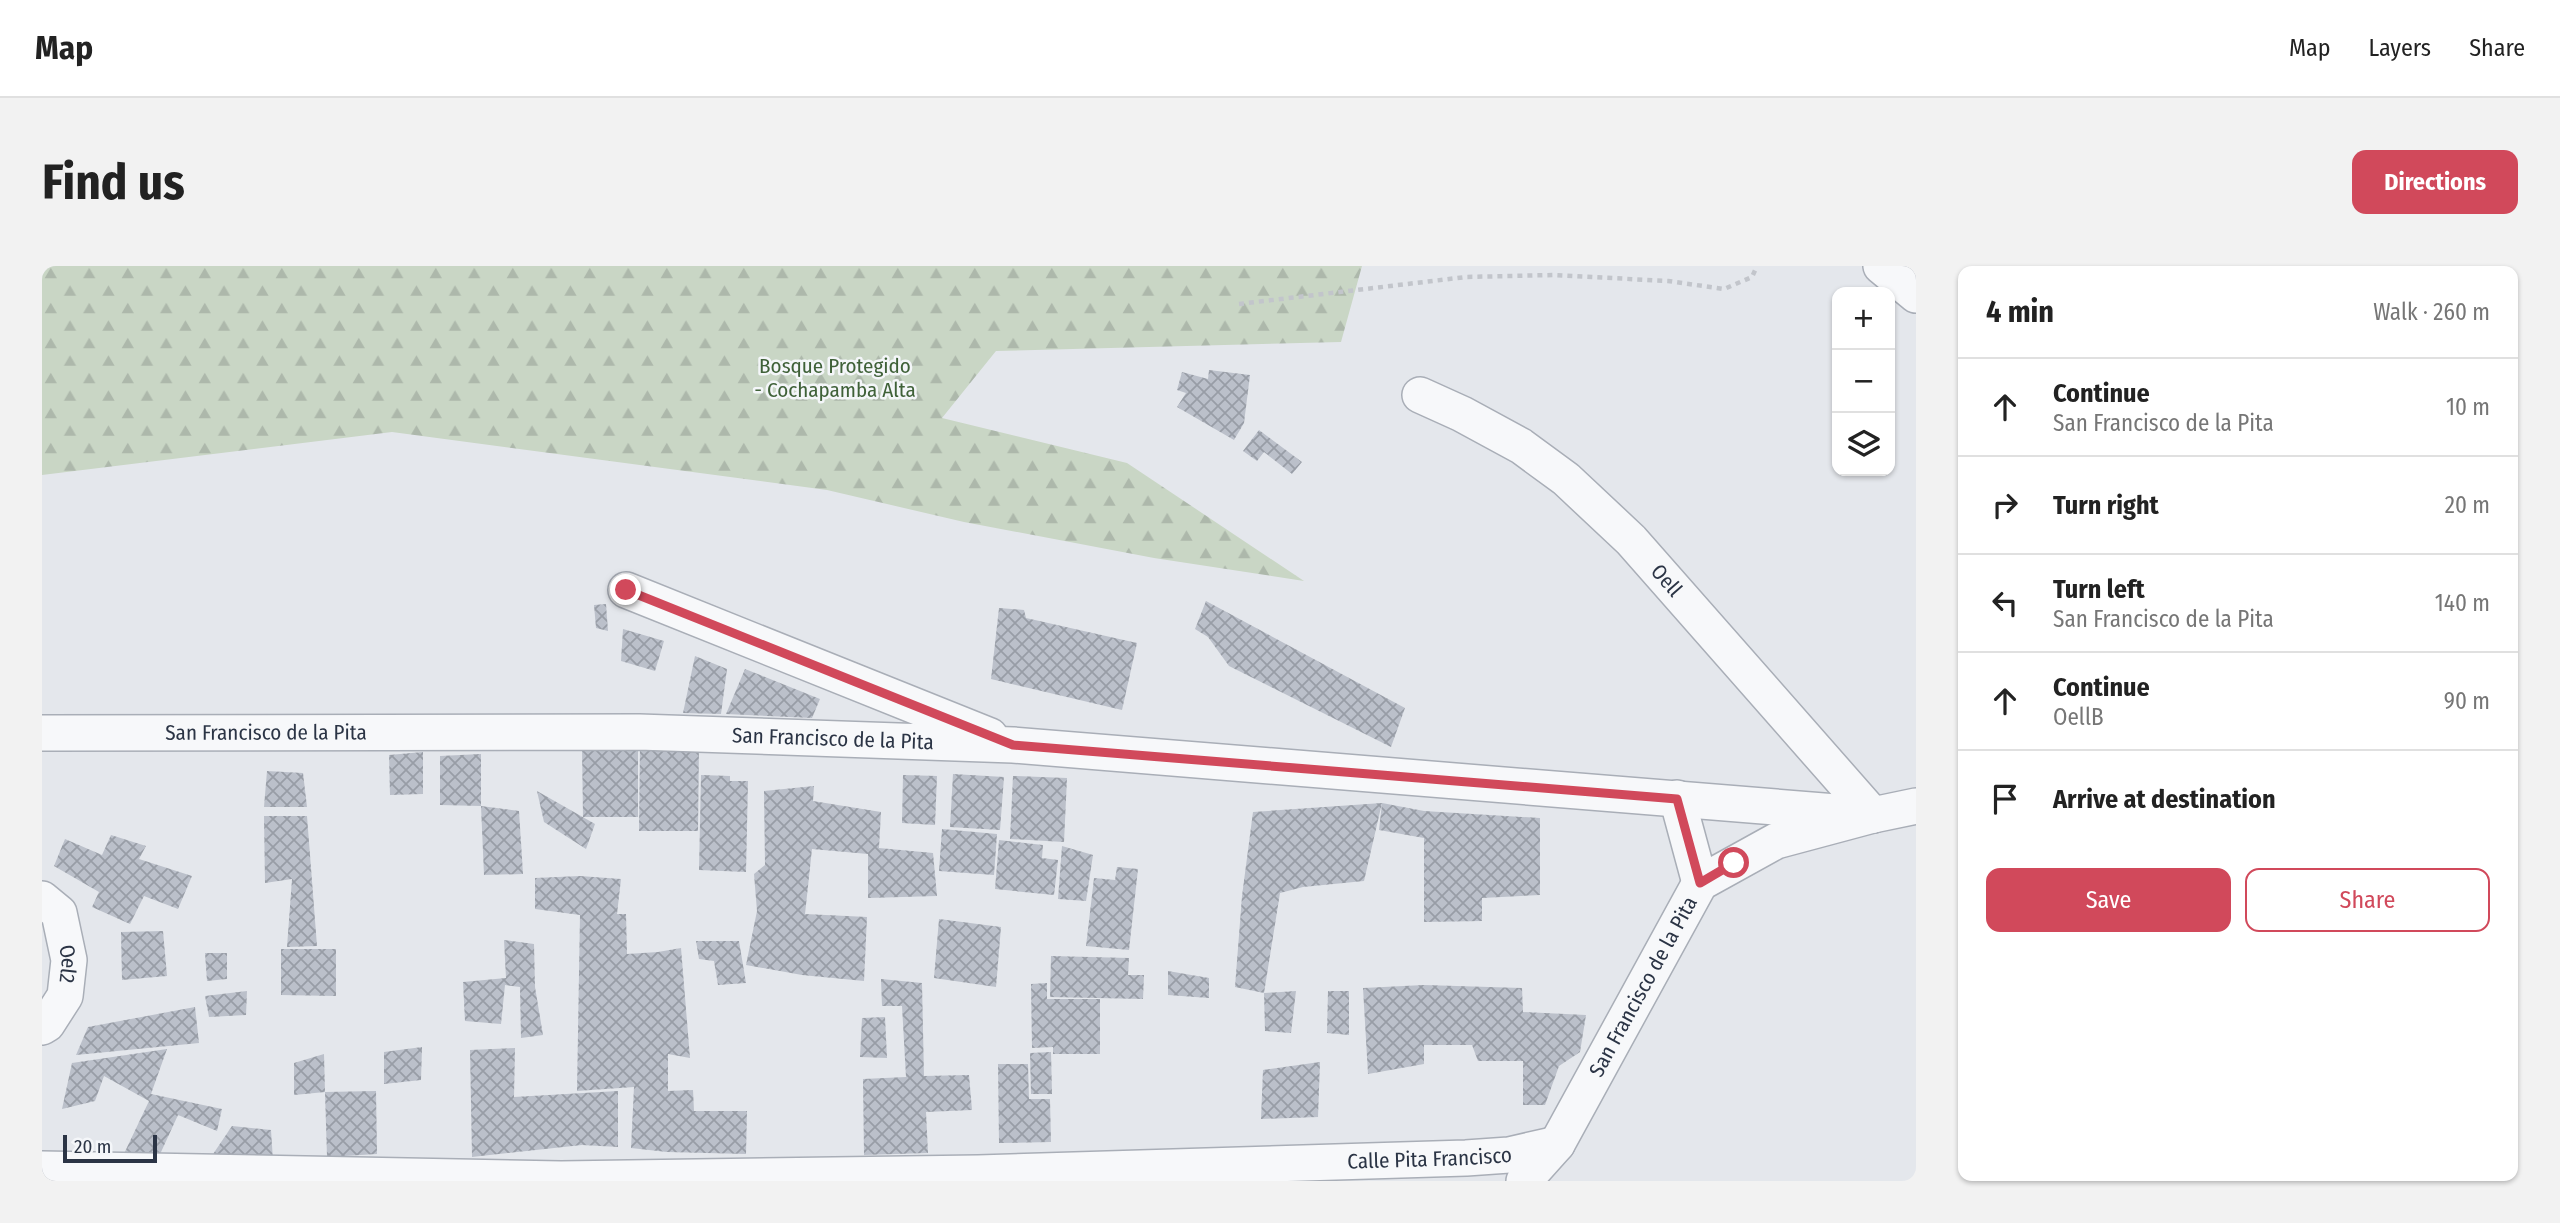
<!DOCTYPE html>
<meta charset="utf-8">
<style>
:root{--surface:#fff;--page:#f2f2f2;--text:#222;--muted:#767676;--line:#e0e0e0;--accent:#d1495b}
body{margin:0;font-family:"Fira Sans Condensed",sans-serif;background:var(--page);color:var(--text)}
.controls{position:absolute;right:21px;top:21px;display:grid;overflow:hidden;border-radius:14px;box-shadow:0 2px 5px #0004}
.controls button{width:63px;height:63px;display:grid;place-items:center;padding:0;border:0;border-bottom:2px solid var(--line);background:var(--surface);color:var(--text);font:35px sans-serif}
.scale{position:absolute;left:21px;bottom:18px;width:94px;box-sizing:border-box;padding-left:7px;border:4px solid #2b3445;border-top:0;font-size:19px;line-height:24px;white-space:nowrap;color:#2b3445;-webkit-text-stroke:5px #f4f6f9;paint-order:stroke}
.stop{position:absolute;width:21px;height:21px;margin:-16px;border:5px solid #d1495b;border-radius:50%;background:#fff}
.stop.end{background:#d1495b;border-color:#fff;box-shadow:0 2px 7px #0008}
.list{margin:0;padding:0;list-style:none}
h2{display:flex;justify-content:space-between;align-items:center;height:91px;margin:0;padding:0 28px;font-size:30px}
h2 small{font-size:23px;font-weight:400;color:var(--muted)}
.list li{display:grid;grid-template-columns:46px 1fr auto;gap:21px;align-items:center;box-sizing:border-box;height:98px;padding:0 28px;border-top:2px solid var(--line)}
.list b{display:block;font-size:26px;white-space:nowrap}
.list p{margin:0;font-size:23px;white-space:nowrap;color:var(--muted)}
.list em{font-size:23px;font-style:normal;color:var(--muted)}
.actions{display:flex;gap:14px;padding:21px 28px}
.actions a{flex:1;padding:16px 0;border:2px solid var(--accent);border-radius:14px;text-align:center;font-size:24px;color:var(--accent)}
.actions .main{background:var(--accent);color:#fff}
.icon{flex:none;width:38px;height:38px;fill:none;stroke:currentColor;stroke-width:2;stroke-linecap:round;stroke-linejoin:round}
.map{position:relative;flex:none;width:1874px;height:915px;overflow:hidden;border-radius:14px}
header{display:flex;align-items:center;gap:42px;box-sizing:border-box;height:98px;padding:0 35px;background:var(--surface);border-bottom:2px solid var(--line)}
header strong{font-size:33px}
nav{display:flex;gap:38px;margin-inline-start:auto;font-size:24px}
.intro{display:flex;align-items:center;justify-content:space-between;box-sizing:border-box;height:168px;padding:0 42px}
h1{margin:0;font-size:49px}
.button{padding:18px 32px;border-radius:14px;background:var(--accent);color:#fff;font-size:24px;font-weight:700}
main{display:flex;gap:42px;padding:0 42px}
aside{flex:1;background:var(--surface);border-radius:14px;box-shadow:0 2px 5px #0004}
.map>svg:first-child{display:block}
</style>
<header>
<strong>Map</strong>
<nav><a>Map</a><a>Layers</a><a>Share</a></nav>
</header>
<div class="intro"><h1>Find us</h1><a class="button">Directions</a></div>
<main>
<div class="map">
<svg width="1874" height="915" viewBox="0 0 1874 915">
<defs>
<pattern id="forest-firs" width="22" height="20" patternUnits="userSpaceOnUse" patternTransform="scale(1.75)"><rect width="22" height="20" fill="#c9d6c5"/><path d="M5 1l3.5 6h-7zM16 11l3.5 6h-7z" fill="#adb8ab"/></pattern>
<pattern id="building-cross-hatch" width="8" height="8" patternUnits="userSpaceOnUse" patternTransform="scale(1.75)"><rect width="8" height="8" fill="#bbc0ca"/><path d="M0 0l8 8M0 8l8-8" fill="none" stroke="#989da6"/></pattern>
</defs>
<rect width="100%" height="100%" fill="#e4e7ec"/>
<!-- forest -->
<polygon fill="url(#forest-firs)" points="0,0 1320,0 1299,76 954,85 900,152 1085,197 1262,315 1112,292 922,256 785,224 350,166 0,209"/>
<!-- building -->
<g fill="url(#building-cross-hatch)">
<polygon points="1167,104 1208,109 1202,157 1192,174 1135,141 1144,127 1135,124 1140,106 1166,113"/>
<polygon points="1217,164 1260,196 1250,208 1222,186 1215,195 1201,185"/>
<polygon points="1164,335 1363,442 1349,481 1187,400 1166,371 1153,363"/>
<polygon points="564,338 566,365 554,362 552,339"/>
<polygon points="957,342 982,344 984,352 1095,377 1080,444 949,413"/>
<polygon points="581,363 622,375 613,405 579,395"/>
<polygon points="653,390 685,403 679,448 641,447"/>
<polygon points="703,403 778,433 770,452 684,448"/>
<polygon points="596,480 596,551 541,551 540,481"/>
<polygon points="598,480 657,480 656,565 597,565"/>
<polygon points="381,486 381,528 348,529 347,489"/>
<polygon points="439,488 439,540 398,539 398,490"/>
<polygon points="225,505 261,507 265,541 222,541"/>
<polygon points="911,508 962,511 958,564 908,561"/>
<polygon points="659,509 688,510 688,515 706,515 704,606 657,604"/>
<polygon points="861,509 895,510 893,559 860,557"/>
<polygon points="971,510 1025,512 1022,576 968,573"/>
<polygon points="772,520 771,535 839,546 837,582 891,587 895,630 826,632 826,588 770,583 763,648 825,651 822,715 760,709 704,699 715,645 712,608 723,599 722,525"/>
<polygon points="495,525 553,558 544,583 502,556"/>
<polygon points="1340,537 1322,615 1261,621 1238,627 1222,727 1193,721 1200,630 1211,546 1340,537 1382,545 1498,552 1498,629 1440,632 1440,655 1382,656 1382,572 1337,564"/>
<polygon points="439,540 477,545 481,608 442,609"/>
<polygon points="222,550 265,550 275,680 245,681 250,613 223,617"/>
<polygon points="900,563 955,568 952,609 897,605"/>
<polygon points="69,569 104,580 97,593 150,610 136,643 102,630 88,658 50,641 57,626 12,600 23,573 60,589"/>
<polygon points="957,574 1001,579 1000,592 1016,594 1012,629 953,623"/>
<polygon points="1020,580 1051,589 1044,635 1016,633"/>
<polygon points="1075,601 1096,603 1087,684 1044,680 1052,612 1073,614"/>
<polygon points="538,610 579,613 575,648 584,648 585,688 616,686 639,682 648,792 626,788 626,825 651,824 652,845 705,845 704,888 625,886 589,882 592,821 535,825 538,649 493,643 493,612"/>
<polygon points="897,653 959,661 954,721 892,712"/>
<polygon points="121,665 125,710 80,714 79,666"/>
<polygon points="462,674 492,678 493,721 501,769 479,772 478,721 463,719 459,758 423,755 421,716 464,712"/>
<polygon points="654,675 697,675 704,717 676,719 672,695 657,693"/>
<polygon points="239,683 294,683 294,730 239,729"/>
<polygon points="163,687 185,687 185,713 165,715"/>
<polygon points="1009,690 1087,692 1086,709 1102,709 1101,733 1008,731"/>
<polygon points="1126,705 1167,712 1167,732 1126,729"/>
<polygon points="839,713 880,717 882,810 927,809 930,844 884,846 886,887 822,889 821,813 864,811 860,740 840,740"/>
<polygon points="1005,717 1005,733 1058,733 1058,788 1011,788 1011,781 990,782 989,718"/>
<polygon points="1382,719 1480,722 1481,746 1544,749 1538,786 1517,800 1503,839 1481,839 1481,795 1436,795 1430,779 1382,779 1382,798 1326,808 1321,722"/>
<polygon points="205,725 204,749 167,751 163,730"/>
<polygon points="1254,725 1249,767 1223,765 1222,727"/>
<polygon points="1286,725 1307,725 1307,769 1285,767"/>
<polygon points="153,741 157,777 34,789 46,761"/>
<polygon points="843,751 845,792 818,791 820,752"/>
<polygon points="380,781 379,814 342,818 342,786"/>
<polygon points="473,782 472,831 576,825 576,881 540,879 430,891 428,784"/>
<polygon points="125,783 109,828 180,843 175,865 136,849 114,897 79,894 107,835 62,810 53,835 20,843 30,797"/>
<polygon points="1009,786 1010,828 989,828 988,787"/>
<polygon points="282,788 283,826 252,829 252,797"/>
<polygon points="1278,796 1276,851 1219,853 1221,804"/>
<polygon points="956,798 986,798 987,833 1008,833 1009,876 957,877"/>
<polygon points="334,825 335,888 285,891 283,826"/>
<polygon points="190,860 229,864 231,895 165,897"/>
</g>
<g fill="none" stroke-linecap="round" stroke-linejoin="round">
<defs>
<g id="minor">
<polyline points="1839,0 1874,29"/>
<path id="s1" d="M 1378,129 L 1420,148 L 1479,180 L 1524,213 L 1589,274 L 1831,549"/>
<polyline points="584,324 948,470"/>
<path id="s2" d="M 0,467 L 597,466 L 971,479 L 1831,549"/>
<polyline points="1635,532 1658,617"/>
<path id="s3" d="M 0,633 L 17,647 L 27,694 L 23,730 L 5,758 L 0,761"/>
<path id="s4" d="M 0,903 L 519,913 L 936,907 L 1424,892 L 1467,889 L 1515,878"/>
<path id="s5" d="M 1482,915 L 1515,878 L 1658,617 L 1734,575 L 1831,549 L 1874,540"/>
</g>
</defs>
<!-- minor casing -->
<use href="#minor" stroke="#a9aeb7" stroke-width="38"/>
<!-- path -->
<polyline stroke="#c2c5cb" stroke-width="4.5" stroke-dasharray="5 5" stroke-linecap="butt" points="1197,38 1424,11 1511,9 1626,15 1682,23 1710,11 1715,0"/>
<!-- minor -->
<use href="#minor" stroke="#f7f8fa" stroke-width="35"/>
</g>
<g fill="none" stroke-linecap="round" stroke-linejoin="round">
<!-- route -->
<polyline stroke="#d1495b" stroke-width="9" points="584,324 971,479 1635,533 1658,617 1692,597"/>
</g>
<g text-anchor="middle" stroke-width="5" stroke-linejoin="round" paint-order="stroke">
<!-- park labels -->
<g font-size="21" fill="#3f6138" stroke="#f4f6f9">
<text x="793" y="107">Bosque Protegido<tspan x="793" dy="24">- Cochapamba Alta</tspan></text>
</g>
<!-- street labels -->
<g font-size="21" fill="#2b3445" stroke="#f4f6f9">
<text dy="7" stroke="none"><textPath href="#s1" startOffset="312">Oell</textPath></text>
<text dy="7" stroke="none"><textPath href="#s2" startOffset="224">San Francisco de la Pita</textPath></text>
<text dy="7" stroke="none"><textPath href="#s2" startOffset="791">San Francisco de la Pita</textPath></text>
<text dy="7" stroke="none"><textPath href="#s3" startOffset="74">Oel2</textPath></text>
<text dy="7" stroke="none"><textPath href="#s5" startOffset="229">San Francisco de la Pita</textPath></text>
<text dy="7" stroke="none"><textPath href="#s4" startOffset="1388">Calle Pita Francisco</textPath></text>
</g>
</g>
</svg>
<div class="controls">
<button>+</button>
<button>−</button>
<button><svg class="icon" aria-label="layers" viewBox="0 0 24 24"><path d="M12 4l9 5-9 5-9-5zM3 14l9 5 9-5"/></svg></button>
</div>
<div class="scale">20 m</div>
<div class="stop" style="left:1692px;top:597px"></div>
<div class="stop end" style="left:584px;top:324px"></div>
</div>
<aside>
<h2>4 min<small>Walk · 260 m</small></h2>
<ul class="list">
<li><svg class="icon" aria-label="ahead" viewBox="0 0 24 24"><path d="M12 20V5M6 11l6-6 6 6"/></svg><div><b>Continue</b><p>San Francisco de la Pita</p></div><em>10 m</em></li>
<li><svg class="icon" aria-label="right" viewBox="0 0 24 24"><path d="M7 20v-9h11M14 6l5 5-5 5"/></svg><div><b>Turn right</b></div><em>20 m</em></li>
<li><svg class="icon" aria-label="left" viewBox="0 0 24 24"><path d="M17 20v-9H6M10 6l-5 5 5 5"/></svg><div><b>Turn left</b><p>San Francisco de la Pita</p></div><em>140 m</em></li>
<li><svg class="icon" aria-label="ahead" viewBox="0 0 24 24"><path d="M12 20V5M6 11l6-6 6 6"/></svg><div><b>Continue</b><p>OellB</p></div><em>90 m</em></li>
<li><svg class="icon" aria-label="arrive" viewBox="0 0 24 24"><path d="M6 21V4h12l-3 4 3 4H6"/></svg><div><b>Arrive at destination</b></div></li>
</ul>
<div class="actions"><a class="main">Save</a><a>Share</a></div>
</aside>
</main>
